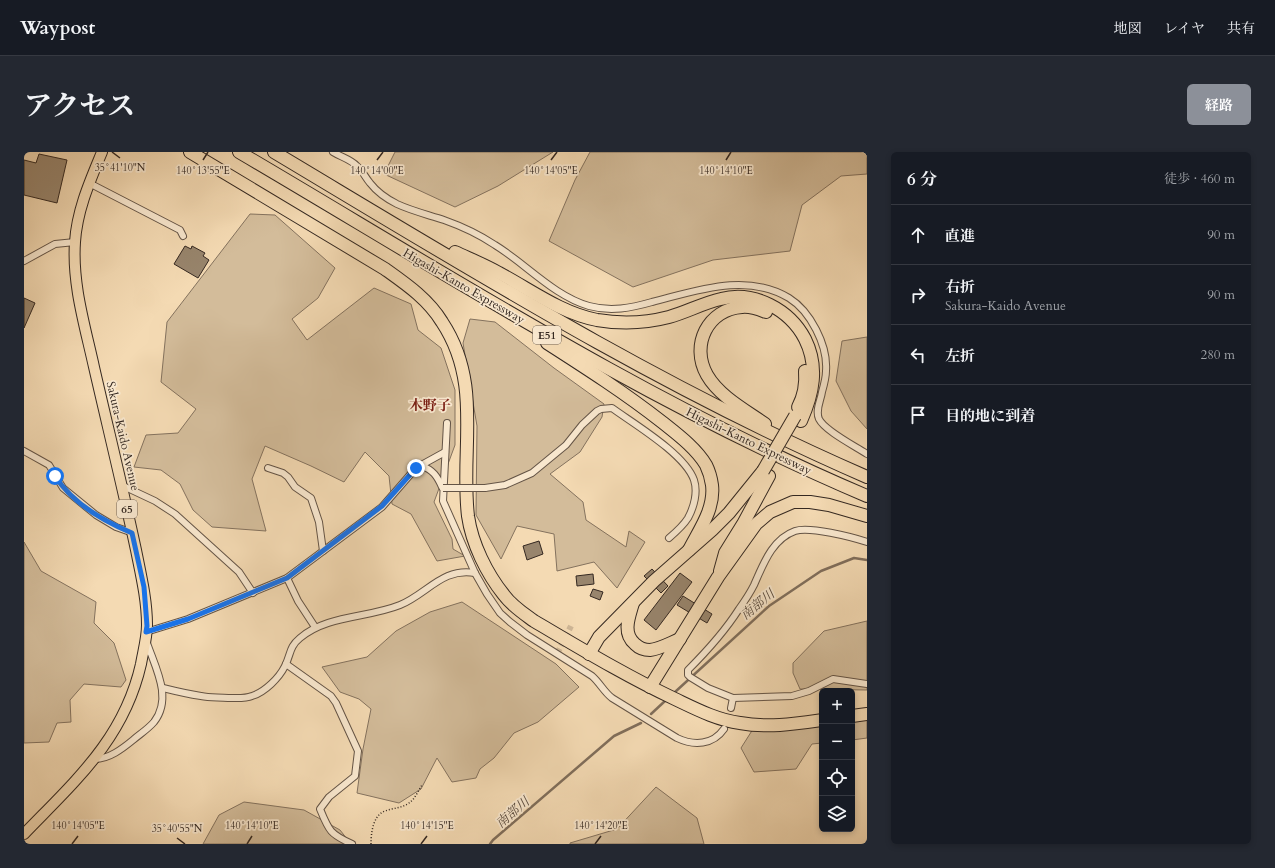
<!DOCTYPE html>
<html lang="ja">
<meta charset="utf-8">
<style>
:root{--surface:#171b24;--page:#242831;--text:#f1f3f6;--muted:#9ea1a6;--line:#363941;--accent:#8c9099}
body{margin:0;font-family:Cardo,"Noto Serif JP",serif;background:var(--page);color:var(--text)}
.controls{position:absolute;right:12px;bottom:12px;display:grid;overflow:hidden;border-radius:6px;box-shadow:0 2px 6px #0003}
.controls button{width:36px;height:36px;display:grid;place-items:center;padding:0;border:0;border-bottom:1px solid var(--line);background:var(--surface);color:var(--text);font:20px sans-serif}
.stop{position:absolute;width:12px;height:12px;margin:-9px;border:3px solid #1a73e8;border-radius:50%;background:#fff}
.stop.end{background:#1a73e8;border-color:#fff;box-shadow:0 1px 4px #0008}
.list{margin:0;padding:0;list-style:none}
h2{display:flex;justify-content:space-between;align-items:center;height:52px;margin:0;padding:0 16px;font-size:17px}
h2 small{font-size:13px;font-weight:400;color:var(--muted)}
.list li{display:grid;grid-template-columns:26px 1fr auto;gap:12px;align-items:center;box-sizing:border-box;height:60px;padding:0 16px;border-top:1px solid var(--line)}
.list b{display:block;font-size:15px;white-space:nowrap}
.list p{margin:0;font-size:13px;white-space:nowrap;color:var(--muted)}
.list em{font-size:13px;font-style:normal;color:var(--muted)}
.icon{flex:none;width:22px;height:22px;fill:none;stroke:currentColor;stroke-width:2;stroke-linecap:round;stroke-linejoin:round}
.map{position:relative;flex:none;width:843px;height:692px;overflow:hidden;border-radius:6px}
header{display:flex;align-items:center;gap:24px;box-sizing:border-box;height:56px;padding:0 20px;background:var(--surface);border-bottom:1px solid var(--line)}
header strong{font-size:19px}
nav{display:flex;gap:22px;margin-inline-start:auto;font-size:14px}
.intro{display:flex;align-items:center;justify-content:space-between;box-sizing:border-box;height:96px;padding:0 24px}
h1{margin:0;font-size:28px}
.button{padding:10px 18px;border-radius:6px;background:var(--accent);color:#fff;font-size:14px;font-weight:700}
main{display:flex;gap:24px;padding:0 24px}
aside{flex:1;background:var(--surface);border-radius:6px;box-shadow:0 2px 6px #0003}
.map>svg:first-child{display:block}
</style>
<header>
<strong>Waypost</strong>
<nav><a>地図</a><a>レイヤ</a><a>共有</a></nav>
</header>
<div class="intro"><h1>アクセス</h1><a class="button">経路</a></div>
<main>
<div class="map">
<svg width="843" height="692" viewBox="0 0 843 692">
<rect width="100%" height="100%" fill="#f4dab3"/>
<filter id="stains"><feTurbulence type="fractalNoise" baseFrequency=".005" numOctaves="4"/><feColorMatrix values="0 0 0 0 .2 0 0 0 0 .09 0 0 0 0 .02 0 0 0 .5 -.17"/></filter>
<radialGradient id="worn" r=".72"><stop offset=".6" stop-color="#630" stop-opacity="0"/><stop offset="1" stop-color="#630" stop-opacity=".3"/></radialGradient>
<!-- green -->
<g fill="#d3bc9a" stroke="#84725e">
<polygon points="371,0 529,0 474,34 431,55 360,22"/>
<polygon points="566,0 843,0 843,22 817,24 778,53 766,99 689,108 609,135 525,89 551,28"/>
<polygon points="226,62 251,63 311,116 294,146 268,167 283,188 350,136 387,152 394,178 417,196 431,238 431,293 410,350 428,387 429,397 441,404 413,409 387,362 368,352 365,324 341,300 320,330 287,314 241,294 228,327 242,379 188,375 169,358 156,332 137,318 110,315 122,283 154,281 172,257 137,230 143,170"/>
<polygon points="446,167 471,170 530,216 580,252 578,265 556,300 526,322 559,350 562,368 602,395 605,379 621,390 593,436 570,410 533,419 530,382 493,374 477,407 452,363 453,274 439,191"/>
<polygon points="843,185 843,277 827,259 812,229 818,189"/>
<polygon points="0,390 17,419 72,450 70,471 90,491 102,528 97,535 60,532 46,548 47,570 33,571 25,590 0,591"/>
<polygon points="438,450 532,512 555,535 514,570 490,581 470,606 456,617 452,626 428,630 413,606 397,637 375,651 333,641 339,597 347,557 335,547 316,540 298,515 343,505 372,479 406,460"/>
<polygon points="843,469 843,538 776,537 769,521 769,511 800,479"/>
<polygon points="843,568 843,586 828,588 828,569"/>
<polygon points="798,572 798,591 788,592 772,617 730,620 717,596 729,577"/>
<polygon points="632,635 673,666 680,692 546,692 546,691 593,677"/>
<polygon points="220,650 280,658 316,678 327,692 179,692 195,663"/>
</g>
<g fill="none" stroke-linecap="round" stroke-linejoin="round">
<!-- stream -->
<g stroke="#806e5b" stroke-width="2.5">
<polyline points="651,540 745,454 797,419 830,406 843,408"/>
<polyline points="627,562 641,549"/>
<polyline points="466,692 469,688 590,584 617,571"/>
</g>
</g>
<!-- building -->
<g fill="#98856d" stroke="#342821">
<polygon points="15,2 43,8 33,51 0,43 0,8 12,11"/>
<polygon points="161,94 167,97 168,94 181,101 179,104 185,108 174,126 150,112"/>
<polygon points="0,146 11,151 0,176"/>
<polygon points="515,389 519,402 503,408 499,394"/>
<polygon points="628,417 644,434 637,441 620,424"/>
<polygon points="656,421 668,430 632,478 620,468"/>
<polygon points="569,422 570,432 553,434 552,424"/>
<polygon points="569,437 579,440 576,448 566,444"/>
<polygon points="659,444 688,462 683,471 653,453"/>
</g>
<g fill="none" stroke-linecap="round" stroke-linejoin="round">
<!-- street-tunnel -->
<polyline stroke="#ceb696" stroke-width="6" stroke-dasharray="6 3" stroke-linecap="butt" points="533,502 547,474"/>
<defs>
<g id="street">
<path d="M 309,0 C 317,5 326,7 333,14 C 338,18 341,25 346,31 C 353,40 363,47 373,52 C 388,59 405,63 420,68 C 437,74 456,83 471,93 C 502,112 530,144 565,154 C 587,160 607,156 628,150 C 672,139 722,120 765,146 C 786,159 804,193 802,219 C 802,225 800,233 798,240 C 797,248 791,258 795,267 C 801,279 831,294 843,302"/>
<polyline points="65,31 156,78 159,84"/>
<polyline points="0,109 31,92 51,90"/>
<path d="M 423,271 L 419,349 L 451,421 L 463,442 L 476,461 L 486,470 L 503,483 L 568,524 C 576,531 580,540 588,546 L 653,586 C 670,594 689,593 700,577"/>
<polyline points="0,299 25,313 39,336 72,363 92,375 109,381"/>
<path d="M 398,314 C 409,318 413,324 418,335"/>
<polyline points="244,316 259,321 264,325 271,335 287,346 295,370 299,399"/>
<polyline points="97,333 131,349 151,362 215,420 229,441"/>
<path d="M 461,336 L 481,333 L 508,321 L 542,293 L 558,273 L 573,259 L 577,257 L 588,256 C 610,272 661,302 670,328 C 674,340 670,355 664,366 C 659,374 652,380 645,386"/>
<path d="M 843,390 C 828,385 785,374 771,379 C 748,387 739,413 730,433 C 726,441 720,450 715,457 C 701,479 683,499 664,518 L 664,523 L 666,525 L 684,536 L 709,546 L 768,544 L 785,539 L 809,527 L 843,532"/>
<polyline points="263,426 274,449 291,475"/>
<polyline points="122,480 164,467 263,426 358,355 392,316 421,300"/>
<path d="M 262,512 L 307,544 L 312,551 L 334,599 L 331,624 L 305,645 L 296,657 C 305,679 306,682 328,692"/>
<path d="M 139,536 C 151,539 164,542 177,544 C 186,546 195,545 204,546 C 212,546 221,547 228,544 C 241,540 255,526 261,514 C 267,502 265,495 276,486 C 303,463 344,466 376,453 C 403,442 419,415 451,421"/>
<polyline points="707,556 709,546"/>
<path d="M 71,607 C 85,607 98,597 109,588 C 116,582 124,577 130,570 C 149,546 131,515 123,491"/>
</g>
<path id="primary" d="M 0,682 C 51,629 100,587 117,512 C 119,500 123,486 123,473 C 123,448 117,423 112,398 C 99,337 84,276 70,215 C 61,174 48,132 51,90 C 53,58 66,29 78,0"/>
<g id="highway">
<path d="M 166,0 L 361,117 C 382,132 404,147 418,170 C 459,232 436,296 444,364 C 448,392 463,422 480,443 C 488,454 499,461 510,469 C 556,496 602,524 651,547 C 672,557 693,568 716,571 C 744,576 770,572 798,568"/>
<path d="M 215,0 C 421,121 623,251 843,344"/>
<path d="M 250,0 C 444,116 635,235 843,325"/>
<path d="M 431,100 C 446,107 461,113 475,121 C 507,138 537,161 573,168 C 597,172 622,171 645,165 C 663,160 679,151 697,147 C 730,138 766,158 781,187 C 795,215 789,242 777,269"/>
<path d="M 523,191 C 562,216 601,241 638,270 C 653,282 672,296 682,313 C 685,319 687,326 688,333 C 691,357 675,378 665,398"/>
<path d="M 774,255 C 780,244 782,231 781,219"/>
<path d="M 741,272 C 721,258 695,244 683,223 C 666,193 684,157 718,155 C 727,154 734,157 742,160"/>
<polyline points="696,419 701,401 719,372 745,324"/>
<path d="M 609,451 C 605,465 598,481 611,492 C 615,496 620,498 626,498 C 636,497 646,491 656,487"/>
<polyline points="565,502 575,485 630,429 688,378 705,361 739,319"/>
<polyline points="626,535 694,425 732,372 746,360 769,350 786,350 805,353 843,364"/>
<polyline points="828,564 843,562"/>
</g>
</defs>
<!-- street casing -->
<use href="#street" stroke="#645446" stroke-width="8"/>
<!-- primary casing -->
<use href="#primary" stroke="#342821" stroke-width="12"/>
<!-- highway casing -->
<use href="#highway" stroke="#342821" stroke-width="14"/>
<!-- path -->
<path stroke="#342821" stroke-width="1.5" stroke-dasharray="1 2" stroke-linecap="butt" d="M 347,692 C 347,681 349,663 361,659 C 369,656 378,656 385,651 C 391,647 394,639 398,633"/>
<!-- street -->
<use href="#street" stroke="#f8e7ce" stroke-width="6"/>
<!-- primary -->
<use href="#primary" stroke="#f4dab3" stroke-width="10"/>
<!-- highway -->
<use href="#highway" stroke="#f4dab3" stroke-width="12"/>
<defs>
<polyline id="street-bridge" points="419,336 461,336"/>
<polyline id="highway-bridge" points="739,319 771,264"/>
</defs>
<!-- street-bridge casing -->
<use href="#street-bridge" stroke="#645446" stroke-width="8" stroke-linecap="butt"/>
<!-- highway-bridge casing -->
<use href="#highway-bridge" stroke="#342821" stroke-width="14" stroke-linecap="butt"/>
<!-- street-bridge -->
<use href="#street-bridge" stroke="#f8e7ce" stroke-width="6"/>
<!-- highway-bridge -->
<use href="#highway-bridge" stroke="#f4dab3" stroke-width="12"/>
</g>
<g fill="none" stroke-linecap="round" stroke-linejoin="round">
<!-- route -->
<path stroke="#1a73e8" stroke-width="5" d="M 31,324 C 49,352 79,369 108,381 L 120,435 L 123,474 L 122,480 L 164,467 L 263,426 L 358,354 L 392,316"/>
</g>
<!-- ticks -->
<path fill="none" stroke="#342821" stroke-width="1.5" d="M 88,0 L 96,6M 179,8 L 184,0M 353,8 L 359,0M 527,8 L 533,0M 702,8 L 707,0M 153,686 L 161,692M 48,692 L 54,684M 223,692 L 228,684M 397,692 L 403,684M 571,692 L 577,684"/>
<g text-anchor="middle" stroke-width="3.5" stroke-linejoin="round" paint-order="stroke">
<!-- shield labels -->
<g fill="#f8e7ce" stroke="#6f6155" stroke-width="1">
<rect x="509" y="174" width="28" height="18" rx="3"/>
<rect x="93" y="348" width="20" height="18" rx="3"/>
</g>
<g font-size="11" font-weight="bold" fill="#342821">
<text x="523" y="187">E51</text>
<text x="103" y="361">65</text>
</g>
<!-- street labels -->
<g font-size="12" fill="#342821" stroke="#f8e7ce">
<text transform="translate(440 134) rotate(30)" y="4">Higashi-Kanto Expressway</text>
<text transform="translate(99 284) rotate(77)" y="4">Sakura-Kaido Avenue</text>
<text transform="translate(725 289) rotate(26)" y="4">Higashi-Kanto Expressway</text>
</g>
<!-- water labels -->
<g font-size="13" font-style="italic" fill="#5a4b3e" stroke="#f8e7ce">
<text transform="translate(733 452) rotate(-39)" y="5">南部川</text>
<text transform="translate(488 660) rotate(-41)" y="5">南部川</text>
</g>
<!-- quarter labels -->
<g font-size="14" font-weight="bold" fill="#7a1f14" stroke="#f8e7ce">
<text x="406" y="258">木野子</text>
</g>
</g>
<g font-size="10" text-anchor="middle" fill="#342821" stroke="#f8e7ce" stroke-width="3.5" stroke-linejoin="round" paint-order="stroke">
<text x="96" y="19">35°41'10"N</text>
<text x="179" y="22">140°13'55"E</text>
<text x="353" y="22">140°14'00"E</text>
<text x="527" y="22">140°14'05"E</text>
<text x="702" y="22">140°14'10"E</text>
<text x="54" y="677">140°14'05"E</text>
<text x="228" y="677">140°14'10"E</text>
<text x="403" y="677">140°14'15"E</text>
<text x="577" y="677">140°14'20"E</text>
<text x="153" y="680">35°40'55"N</text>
</g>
<rect width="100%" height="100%" filter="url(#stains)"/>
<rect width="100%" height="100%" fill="url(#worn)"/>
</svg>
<div class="controls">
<button>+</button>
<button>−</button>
<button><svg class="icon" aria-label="locate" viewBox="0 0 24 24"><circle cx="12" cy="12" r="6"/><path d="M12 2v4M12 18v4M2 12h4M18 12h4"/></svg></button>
<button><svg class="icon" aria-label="layers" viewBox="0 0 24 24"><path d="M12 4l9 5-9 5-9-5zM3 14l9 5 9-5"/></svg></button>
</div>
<div class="stop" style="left:31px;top:324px"></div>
<div class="stop end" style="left:392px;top:316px"></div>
</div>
<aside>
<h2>6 分<small>徒歩 · 460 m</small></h2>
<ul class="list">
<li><svg class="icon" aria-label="ahead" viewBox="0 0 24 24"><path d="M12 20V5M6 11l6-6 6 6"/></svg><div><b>直進</b></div><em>90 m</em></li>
<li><svg class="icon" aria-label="right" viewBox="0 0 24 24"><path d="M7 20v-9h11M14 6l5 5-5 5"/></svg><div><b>右折</b><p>Sakura-Kaido Avenue</p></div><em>90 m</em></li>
<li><svg class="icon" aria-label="left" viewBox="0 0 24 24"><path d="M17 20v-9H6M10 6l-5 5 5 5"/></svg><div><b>左折</b></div><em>280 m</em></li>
<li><svg class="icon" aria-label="arrive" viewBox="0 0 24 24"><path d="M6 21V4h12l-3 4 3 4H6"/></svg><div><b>目的地に到着</b></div></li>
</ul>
</aside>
</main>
